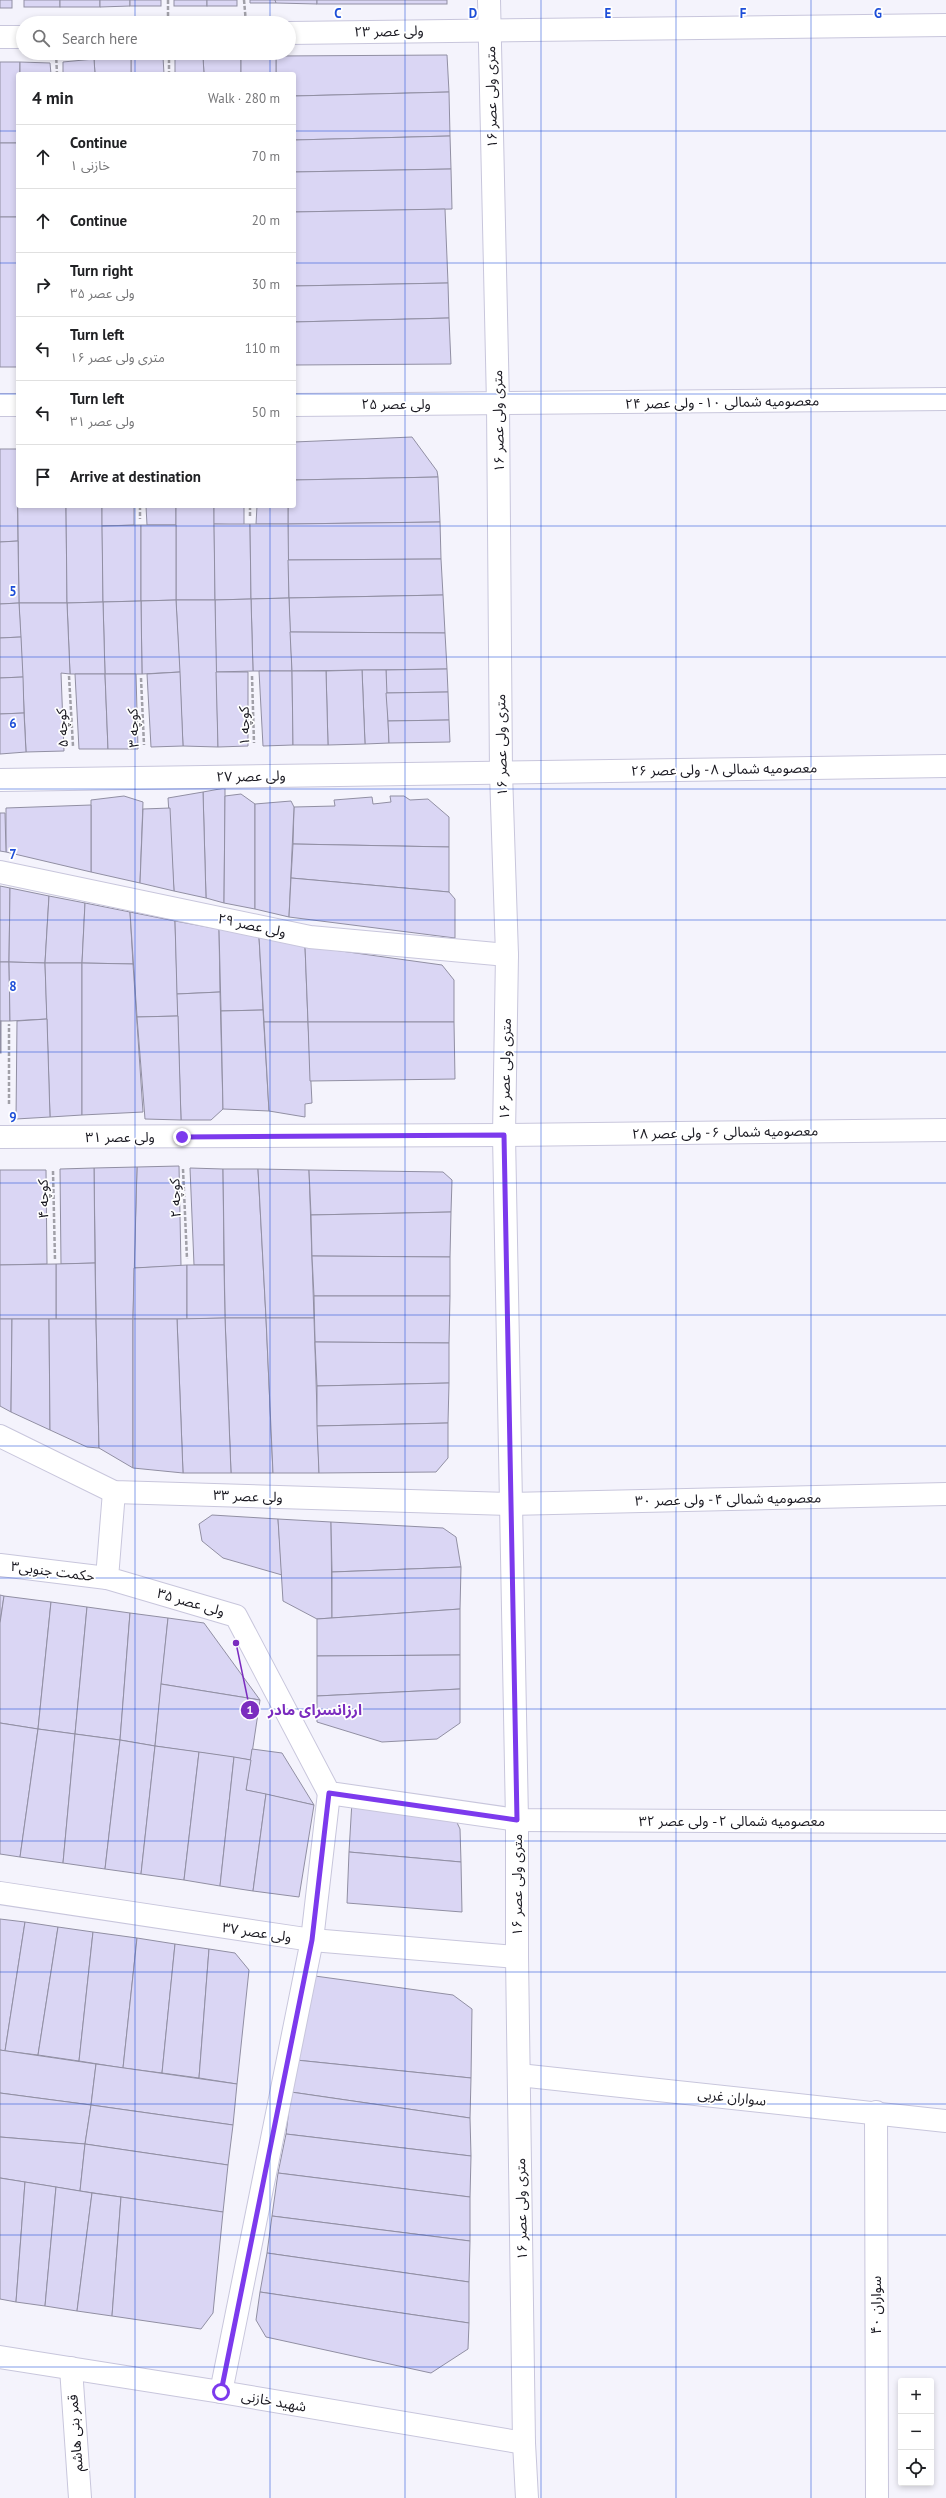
<!DOCTYPE html>
<meta charset="utf-8">
<style>
:root{--surface:#fff;--page:#f2f2f2;--text:#202124;--muted:#757577;--line:#e0e0e0}
body{margin:0;font-family:"PT Sans","Noto Sans Arabic",sans-serif;background:var(--page);color:var(--text)}
.controls{position:absolute;right:12px;bottom:12px;display:grid;overflow:hidden;border-radius:4px;box-shadow:0 2px 6px #0003}
.controls button{width:36px;height:36px;display:grid;place-items:center;padding:0;border:0;border-bottom:1px solid var(--line);background:var(--surface);color:var(--text);font:20px sans-serif}
.stop{position:absolute;width:12px;height:12px;margin:-9px;border:3px solid #7c3aed;border-radius:50%;background:#fff}
.stop.end{background:#7c3aed;border-color:#fff;box-shadow:0 1px 4px #0008}
.list{margin:0;padding:0;list-style:none}
h2{display:flex;justify-content:space-between;align-items:center;height:52px;margin:0;padding:0 16px;font-size:17px}
h2 small{font-size:13px;font-weight:400;color:var(--muted)}
.list li{display:grid;grid-template-columns:26px 1fr auto;gap:12px;align-items:center;box-sizing:border-box;height:64px;padding:0 16px;border-top:1px solid var(--line)}
.list b{display:block;font-size:15px;white-space:nowrap}
.list p{margin:0;font-size:13px;white-space:nowrap;color:var(--muted)}
.list em{font-size:13px;font-style:normal;color:var(--muted)}
.icon{flex:none;width:22px;height:22px;fill:none;stroke:currentColor;stroke-width:2;stroke-linecap:round;stroke-linejoin:round}
.map{position:relative;flex:none;width:946px;height:2498px;overflow:hidden}
.search{position:absolute;background:var(--surface);box-shadow:0 2px 6px #0003;left:16px;top:16px;width:280px;height:44px;display:flex;align-items:center;gap:10px;box-sizing:border-box;padding:0 14px;border-radius:22px;color:var(--muted);font-size:15px}
.panel{position:absolute;background:var(--surface);box-shadow:0 2px 6px #0003;left:16px;top:72px;width:280px;height:436px;border-radius:4px}
.map>svg:first-child{display:block}
</style>
<div class="map">
<svg width="946" height="2498" viewBox="0 0 946 2498">
<rect width="100%" height="100%" fill="#f4f3fc"/>
<!-- building -->
<g fill="#dad6f4" stroke="#918fa3">
<rect x="0" y="0" width="12" height="8"/>
<rect x="24" y="0" width="36" height="7"/>
<rect x="60" y="0" width="40" height="7"/>
<polygon points="100,0 130,0 130,6 100,7"/>
<rect x="130" y="0" width="31" height="6"/>
<rect x="174" y="0" width="33" height="6"/>
<rect x="207" y="0" width="30" height="6"/>
<polygon points="250,0 275,0 276,3 250,3"/>
<polygon points="275,0 317,0 317,4 276,3"/>
<rect x="317" y="0" width="130" height="4"/>
<polygon points="447,55 449,92 294,96 294,74 276,74 276,56"/>
<polygon points="241,56 241,74 204,74 203,57"/>
<rect x="241" y="56" width="35" height="18"/>
<polygon points="163,57 164,74 131,74 131,58"/>
<polygon points="175,57 203,57 204,74 175,74"/>
<polygon points="131,58 131,74 95,74 94,59"/>
<polygon points="94,59 95,74 63,74 63,62"/>
<polygon points="0,62 20,62 18,143 0,143"/>
<polygon points="20,62 50,63 51,74 20,74"/>
<polygon points="449,92 450,136 294,140 294,96"/>
<polygon points="450,136 451,169 294,172 294,140"/>
<rect x="0" y="143" width="18" height="74"/>
<polygon points="451,169 452,209 294,212 294,172"/>
<polygon points="445,209 448,283 294,286 294,212"/>
<rect x="0" y="217" width="18" height="150"/>
<polygon points="448,283 449,318 294,322 294,286"/>
<polygon points="449,318 451,364 294,365 294,322"/>
<polygon points="412,437 437,471 438,477 294,480 294,442"/>
<polygon points="0,449 17,449 18,541 0,542"/>
<polygon points="17,449 18,506 66,506 67,603 19,603"/>
<polygon points="438,477 440,522 288,524 288,506 294,506 294,480"/>
<polygon points="66,506 102,506 103,602 67,603"/>
<polygon points="102,506 134,506 134,525 102,526"/>
<polygon points="146,506 176,506 176,525 147,525"/>
<polygon points="176,506 214,506 215,600 176,600"/>
<polygon points="214,506 244,506 244,525 214,524"/>
<polygon points="257,506 288,506 288,524 256,524"/>
<polygon points="440,522 441,559 288,560 288,524"/>
<polygon points="214,524 250,524 251,599 215,600"/>
<polygon points="250,524 288,524 289,598 251,599"/>
<polygon points="141,525 141,601 103,602 102,526"/>
<polygon points="141,525 176,525 176,600 141,601"/>
<polygon points="18,541 19,603 0,604 0,542"/>
<polygon points="441,559 443,595 289,598 288,560"/>
<polygon points="443,595 445,633 290,632 289,598"/>
<polygon points="289,598 292,671 253,671 251,599"/>
<polygon points="251,599 253,671 216,672 215,600"/>
<polygon points="176,600 215,600 218,747 183,746"/>
<polygon points="176,600 180,672 142,674 141,601"/>
<polygon points="141,601 142,674 105,674 103,602"/>
<polygon points="103,602 105,674 70,674 67,603"/>
<polygon points="19,603 67,603 70,674 61,673 64,751 26,752"/>
<polygon points="19,603 21,637 0,638 0,604"/>
<polygon points="290,632 445,633 447,669 292,671"/>
<polygon points="21,637 23,677 0,678 0,638"/>
<polygon points="447,669 448,692 386,693 386,670"/>
<polygon points="362,670 386,670 389,743 365,744"/>
<polygon points="362,670 365,744 328,745 326,671"/>
<polygon points="259,671 292,671 293,745 263,746"/>
<polygon points="292,671 326,671 328,745 293,745"/>
<polygon points="180,672 183,746 151,747 147,674"/>
<polygon points="216,672 248,672 248,746 218,747"/>
<polygon points="75,674 105,674 108,749 79,749"/>
<polygon points="105,674 136,674 138,749 108,749"/>
<polygon points="23,677 24,713 0,714 0,678"/>
<polygon points="448,692 449,720 388,721 386,693"/>
<polygon points="24,713 26,752 0,754 0,714"/>
<polygon points="449,720 450,742 389,743 388,721"/>
<polygon points="225,788 225,796 224,903 206,898 203,792"/>
<polygon points="203,792 206,898 174,891 168,798"/>
<polygon points="241,794 255,804 255,909 224,903 225,796"/>
<polygon points="124,796 143,802 140,883 91,872 91,800"/>
<polygon points="390,796 404,796 410,800 428,799 449,817 449,847 293,844 294,807 335,806 334,800 372,797 373,804 391,802"/>
<polygon points="291,801 294,807 289,917 255,909 255,804"/>
<polygon points="91,805 91,872 6,852 6,808"/>
<polygon points="170,808 174,891 140,883 143,809"/>
<polygon points="0,813 5,813 6,852 0,851"/>
<polygon points="293,844 449,847 449,892 291,878"/>
<polygon points="291,878 449,892 455,899 455,938 289,917"/>
<polygon points="0,886 10,888 9,962 0,962"/>
<polygon points="10,888 49,896 45,963 9,962"/>
<polygon points="49,896 85,903 82,963 45,963"/>
<polygon points="85,903 130,912 133,964 82,963"/>
<polygon points="130,912 175,921 178,1016 137,1017"/>
<polygon points="175,921 219,929 220,992 177,994"/>
<polygon points="219,929 259,937 263,1010 221,1011"/>
<polygon points="259,937 305,946 308,1022 264,1022"/>
<polygon points="305,946 442,965 454,980 454,1022 308,1022"/>
<polygon points="0,962 9,962 10,1021 0,1021"/>
<polygon points="9,962 45,963 47,1019 10,1021"/>
<polygon points="45,963 82,963 82,1115 50,1117"/>
<polygon points="82,963 133,964 143,1112 82,1115"/>
<polygon points="220,992 223,1109 211,1120 181,1120 177,994"/>
<polygon points="263,1010 269,1111 223,1109 221,1011"/>
<polygon points="178,1016 181,1120 145,1119 137,1017"/>
<polygon points="47,1019 50,1117 16,1119 17,1021"/>
<rect x="0" y="1021" width="1" height="32"/>
<polygon points="264,1022 308,1022 312,1103 305,1104 305,1117 269,1111"/>
<polygon points="308,1022 454,1022 455,1079 310,1081"/>
<polygon points="179,1166 181,1266 134,1268 137,1167"/>
<polygon points="137,1167 133,1319 96,1319 94,1168"/>
<polygon points="94,1168 95,1263 61,1264 60,1169"/>
<polygon points="190,1168 223,1169 224,1265 194,1265"/>
<polygon points="223,1169 258,1169 266,1318 225,1318"/>
<polygon points="258,1169 309,1170 314,1318 266,1318"/>
<polygon points="0,1170 46,1170 47,1264 0,1265"/>
<polygon points="309,1170 443,1172 452,1180 451,1212 311,1215"/>
<polygon points="451,1212 450,1257 312,1256 311,1215"/>
<polygon points="312,1256 450,1257 450,1296 314,1296"/>
<polygon points="95,1263 96,1319 56,1319 56,1264"/>
<polygon points="56,1264 56,1319 0,1319 0,1265"/>
<polygon points="187,1265 187,1319 133,1319 134,1268"/>
<polygon points="187,1265 224,1265 225,1318 187,1319"/>
<polygon points="314,1296 450,1296 449,1343 315,1342"/>
<polygon points="225,1318 266,1318 273,1473 231,1473"/>
<polygon points="225,1318 231,1473 183,1473 177,1319"/>
<polygon points="266,1318 314,1318 319,1473 273,1473"/>
<polygon points="0,1319 12,1319 11,1412 0,1406"/>
<polygon points="12,1319 49,1319 50,1430 11,1412"/>
<polygon points="49,1319 96,1319 99,1448 87,1447 50,1430"/>
<polygon points="96,1319 133,1319 133,1468 99,1448"/>
<polygon points="133,1319 177,1319 183,1473 133,1468"/>
<polygon points="315,1342 449,1343 449,1383 317,1386"/>
<polygon points="449,1383 448,1423 317,1426 317,1386"/>
<polygon points="448,1423 448,1458 436,1472 319,1473 317,1426"/>
<polygon points="212,1515 278,1519 282,1575 223,1558 202,1541 199,1524"/>
<polygon points="278,1519 331,1522 332,1618 317,1619 283,1601"/>
<polygon points="331,1522 443,1528 456,1537 461,1567 332,1572"/>
<polygon points="461,1567 460,1609 332,1618 332,1572"/>
<polygon points="0,1595 4,1596 0,1623"/>
<polygon points="4,1596 51,1602 38,1729 0,1723 0,1623"/>
<polygon points="51,1602 87,1607 75,1734 38,1729"/>
<polygon points="87,1607 130,1613 120,1740 75,1734"/>
<polygon points="460,1609 460,1655 317,1656 317,1619"/>
<polygon points="130,1613 168,1618 155,1746 120,1740"/>
<polygon points="168,1618 204,1623 260,1700 161,1684"/>
<polygon points="460,1655 460,1689 317,1696 317,1656"/>
<polygon points="161,1684 260,1700 251,1760 155,1746"/>
<polygon points="460,1689 460,1723 437,1739 382,1742 317,1722 317,1696"/>
<polygon points="0,1723 38,1729 20,1857 0,1854"/>
<polygon points="38,1729 75,1734 63,1863 20,1857"/>
<polygon points="75,1734 120,1740 105,1869 63,1863"/>
<polygon points="120,1740 155,1746 141,1874 105,1869"/>
<polygon points="155,1746 199,1752 184,1880 141,1874"/>
<polygon points="252,1749 282,1753 314,1805 246,1790"/>
<polygon points="199,1752 234,1757 220,1886 184,1880"/>
<polygon points="234,1757 251,1760 246,1790 266,1794 253,1891 220,1886"/>
<polygon points="266,1794 314,1805 299,1897 253,1891"/>
<polygon points="352,1801 452,1812 460,1829 461,1862 349,1852"/>
<polygon points="349,1852 461,1862 462,1912 347,1903"/>
<polygon points="0,1919 25,1922 5,2051 0,2050"/>
<polygon points="25,1922 58,1927 38,2055 5,2051"/>
<polygon points="58,1927 93,1932 79,2061 38,2055"/>
<polygon points="93,1932 137,1938 123,2068 79,2061"/>
<polygon points="137,1938 175,1944 162,2073 123,2068"/>
<polygon points="175,1944 209,1949 199,2078 162,2073"/>
<polygon points="209,1949 235,1953 249,1970 237,2084 199,2078"/>
<polygon points="315,1976 453,1995 472,2009 471,2078 296,2060"/>
<polygon points="0,2050 96,2064 91,2105 0,2093"/>
<polygon points="296,2060 471,2078 470,2118 291,2092"/>
<polygon points="96,2064 237,2084 233,2125 91,2105"/>
<polygon points="291,2092 470,2118 471,2156 286,2134"/>
<polygon points="0,2093 91,2105 85,2144 0,2137"/>
<polygon points="91,2105 233,2125 228,2165 85,2144"/>
<polygon points="286,2134 471,2156 470,2197 278,2173"/>
<polygon points="0,2137 85,2144 80,2191 0,2178"/>
<polygon points="85,2144 228,2165 223,2212 80,2191"/>
<polygon points="278,2173 470,2197 470,2241 272,2216"/>
<polygon points="0,2178 25,2182 16,2302 0,2299"/>
<polygon points="25,2182 56,2187 45,2306 16,2302"/>
<polygon points="56,2187 92,2193 77,2311 45,2306"/>
<polygon points="92,2193 121,2197 112,2316 77,2311"/>
<polygon points="121,2197 223,2212 213,2313 201,2329 112,2316"/>
<polygon points="272,2216 470,2241 469,2282 267,2253"/>
<polygon points="267,2253 469,2282 469,2323 260,2292"/>
<polygon points="260,2292 469,2323 468,2349 431,2373 266,2337 256,2320"/>
</g>
<g fill="none" stroke-linecap="round" stroke-linejoin="round">
<defs>
<g id="minor">
<polyline points="289,33 946,25"/>
<polyline points="0,37 23,37"/>
<polyline points="0,405 18,405"/>
<polyline points="294,405 946,399"/>
<polyline points="0,780 946,766"/>
<polyline points="0,872 310,937 507,955"/>
<polyline points="0,1137 504,1135 946,1130"/>
<polyline points="0,1436 114,1492 509,1504 946,1494"/>
<polyline points="114,1492 107,1578 236,1616 329,1793 517,1820 946,1822"/>
<polyline points="0,1565 107,1578"/>
<polyline points="0,1893 312,1940 517,1957"/>
<polyline points="876,2112 877,2498"/>
<polyline points="71,2368 80,2498"/>
<polyline points="221,2392 312,1940 329,1793"/>
</g>
<g id="tertiary">
<polyline points="489,0 498,404 501,773 507,955 504,1135 517,1820 517,1957 524,2443 527,2498"/>
<polyline points="519,2075 946,2121"/>
<polyline points="0,2357 221,2392 524,2443"/>
</g>
</defs>
<!-- minor casing -->
<use href="#minor" stroke="#c8c6dc" stroke-width="24"/>
<!-- tertiary casing -->
<use href="#tertiary" stroke="#c8c6dc" stroke-width="24"/>
<!-- path -->
<g stroke="#a1a0a8" stroke-width="2.5" stroke-dasharray="4 2" stroke-linecap="butt">
<polyline points="168,0 168,23"/>
<polyline points="244,0 246,23"/>
<polyline points="56,53 57,74"/>
<polyline points="169,53 169,74"/>
<polyline points="140,506 140,519"/>
<polyline points="250,506 250,518"/>
<polyline points="69,676 73,746"/>
<polyline points="252,676 254,743"/>
<polyline points="141,678 144,745"/>
<polyline points="9,1104 9,1024"/>
<polyline points="183,1169 187,1259"/>
<polyline points="53,1171 55,1260"/>
</g>
<!-- minor -->
<use href="#minor" stroke="#fff" stroke-width="22"/>
<!-- tertiary -->
<use href="#tertiary" stroke="#fff" stroke-width="22"/>
</g>
<g fill="none" stroke-linecap="round" stroke-linejoin="round">
<!-- route -->
<polyline stroke="#7c3aed" stroke-width="5" points="182,1137 504,1135 517,1820 329,1793 312,1940 221,2392"/>
</g>
<!-- grid -->
<path fill="none" stroke="#1d4ed8" stroke-width="1" stroke-opacity="0.55" d="M 135,0 L 135,23M 270,0 L 270,23M 405,0 L 405,2498M 541,0 L 541,2498M 676,0 L 676,2498M 811,0 L 811,2498M 135,53 L 135,74M 270,53 L 270,74M 0,131 L 18,131M 294,131 L 946,131M 0,263 L 18,263M 294,263 L 946,263M 0,394 L 18,394M 294,394 L 946,394M 135,506 L 135,2498M 270,506 L 270,2498M 0,526 L 946,526M 0,657 L 946,657M 0,789 L 946,789M 0,920 L 946,920M 0,1052 L 946,1052M 0,1183 L 946,1183M 0,1315 L 946,1315M 0,1446 L 946,1446M 0,1578 L 946,1578M 0,1709 L 946,1709M 0,1841 L 946,1841M 0,1972 L 946,1972M 0,2104 L 946,2104M 0,2235 L 946,2235M 0,2367 L 946,2367"/>
<g text-anchor="middle" stroke-width="3.5" stroke-linejoin="round" paint-order="stroke">
<!-- street labels -->
<g font-size="14" fill="#191820" stroke="#fff">
<text transform="translate(389 31) rotate(-1)" y="5">ولی عصر ۲۳</text>
<text transform="translate(491 97) rotate(-91)" y="5">۱۶ متری ولی عصر</text>
<text transform="translate(722 402) rotate(-1)" y="5">معصومیه شمالی ۱۰ - ولی عصر ۲۴</text>
<text x="396" y="409">ولی عصر ۲۵</text>
<text transform="translate(498 421) rotate(-91)" y="5">۱۶ متری ولی عصر</text>
<text transform="translate(244 726) rotate(-91)" y="5">کوچه ۱</text>
<text transform="translate(62 728) rotate(-93)" y="5">کوچه ۵</text>
<text transform="translate(133 728) rotate(-92)" y="5">کوچه ۳</text>
<text transform="translate(501 745) rotate(-91)" y="5">۱۶ متری ولی عصر</text>
<text transform="translate(724 769) rotate(-1)" y="5">معصومیه شمالی ۸ - ولی عصر ۲۶</text>
<text transform="translate(251 776) rotate(-1)" y="5">ولی عصر ۲۷</text>
<text transform="translate(252 925) rotate(12)" y="5">ولی عصر ۲۹</text>
<text transform="translate(505 1069) rotate(-89)" y="5">۱۶ متری ولی عصر</text>
<text transform="translate(725 1132) rotate(-1)" y="5">معصومیه شمالی ۶ - ولی عصر ۲۸</text>
<text x="120" y="1142">ولی عصر ۳۱</text>
<text transform="translate(175 1198) rotate(-92)" y="5">کوچه ۲</text>
<text transform="translate(43 1199) rotate(-91)" y="5">کوچه ۴</text>
<text transform="translate(248 1496) rotate(2)" y="5">ولی عصر ۳۳</text>
<text transform="translate(728 1499) rotate(-1)" y="5">معصومیه شمالی ۴ - ولی عصر ۳۰</text>
<text transform="translate(53 1571) rotate(7)" y="5">حکمت جنوبی۳</text>
<text transform="translate(191 1602) rotate(16)" y="5">ولی عصر ۳۵</text>
<text x="732" y="1826">معصومیه شمالی ۲ - ولی عصر ۳۲</text>
<text transform="translate(517 1885) rotate(-90)" y="5">۱۶ متری ولی عصر</text>
<text transform="translate(257 1932) rotate(8)" y="5">ولی عصر ۳۷</text>
<text transform="translate(732 2097) rotate(6)" y="5">سواران غربی</text>
<text transform="translate(521 2209) rotate(-91)" y="5">۱۶ متری ولی عصر</text>
<text transform="translate(876 2305) rotate(-90)" y="5">سواران ۴۰</text>
<text transform="translate(274 2401) rotate(10)" y="5">شهید خازنی</text>
<text transform="translate(75 2433) rotate(-94)" y="5">قمر بنی هاشم</text>
</g>
</g>
<g font-size="13" text-anchor="middle" font-weight="bold" fill="#1d4ed8" stroke="#fff" stroke-width="3.5" stroke-linejoin="round" paint-order="stroke">
<text x="338" y="18">C</text>
<text x="473" y="18">D</text>
<text x="608" y="18">E</text>
<text x="743" y="18">F</text>
<text x="878" y="18">G</text>
<text x="13" y="596">5</text>
<text x="13" y="728">6</text>
<text x="13" y="859">7</text>
<text x="13" y="991">8</text>
<text x="13" y="1122">9</text>
</g>
<!-- callouts -->
<path fill="none" stroke="#7b2cbf" stroke-width="1.5" d="M236 1643L250 1710"/>
<g fill="#7b2cbf" stroke="#fff" stroke-width="1.5">
<circle cx="236" cy="1643" r="4"/>
<circle cx="250" cy="1710" r="10"/>
</g>
<g font-size="12" text-anchor="middle" font-weight="bold" fill="#fff">
<text x="250" y="1714">1</text>
</g>
<g font-size="15" text-anchor="middle" font-weight="bold" fill="#7b2cbf" stroke="#fff" stroke-width="3.5" stroke-linejoin="round" paint-order="stroke">
<text x="315" y="1715">ارزانسرای مادر</text>
</g>
</svg>
<div class="controls">
<button>+</button>
<button>−</button>
<button><svg class="icon" aria-label="locate" viewBox="0 0 24 24"><circle cx="12" cy="12" r="6"/><path d="M12 2v4M12 18v4M2 12h4M18 12h4"/></svg></button>
</div>
<div class="stop" style="left:221px;top:2392px"></div>
<div class="stop end" style="left:182px;top:1137px"></div>
<div class="search"><svg class="icon" aria-label="search" viewBox="0 0 24 24"><circle cx="10" cy="10" r="6"/><path d="M15 15l6 6"/></svg>Search here</div>
<section class="panel">
<h2>4 min<small>Walk · 280 m</small></h2>
<ul class="list">
<li><svg class="icon" aria-label="ahead" viewBox="0 0 24 24"><path d="M12 20V5M6 11l6-6 6 6"/></svg><div><b>Continue</b><p>خازنی ۱</p></div><em>70 m</em></li>
<li><svg class="icon" aria-label="ahead" viewBox="0 0 24 24"><path d="M12 20V5M6 11l6-6 6 6"/></svg><div><b>Continue</b></div><em>20 m</em></li>
<li><svg class="icon" aria-label="right" viewBox="0 0 24 24"><path d="M7 20v-9h11M14 6l5 5-5 5"/></svg><div><b>Turn right</b><p>ولی عصر ۳۵</p></div><em>30 m</em></li>
<li><svg class="icon" aria-label="left" viewBox="0 0 24 24"><path d="M17 20v-9H6M10 6l-5 5 5 5"/></svg><div><b>Turn left</b><p>۱۶ متری ولی عصر</p></div><em>110 m</em></li>
<li><svg class="icon" aria-label="left" viewBox="0 0 24 24"><path d="M17 20v-9H6M10 6l-5 5 5 5"/></svg><div><b>Turn left</b><p>ولی عصر ۳۱</p></div><em>50 m</em></li>
<li><svg class="icon" aria-label="arrive" viewBox="0 0 24 24"><path d="M6 21V4h12l-3 4 3 4H6"/></svg><div><b>Arrive at destination</b></div></li>
</ul>
</section>
</div>
